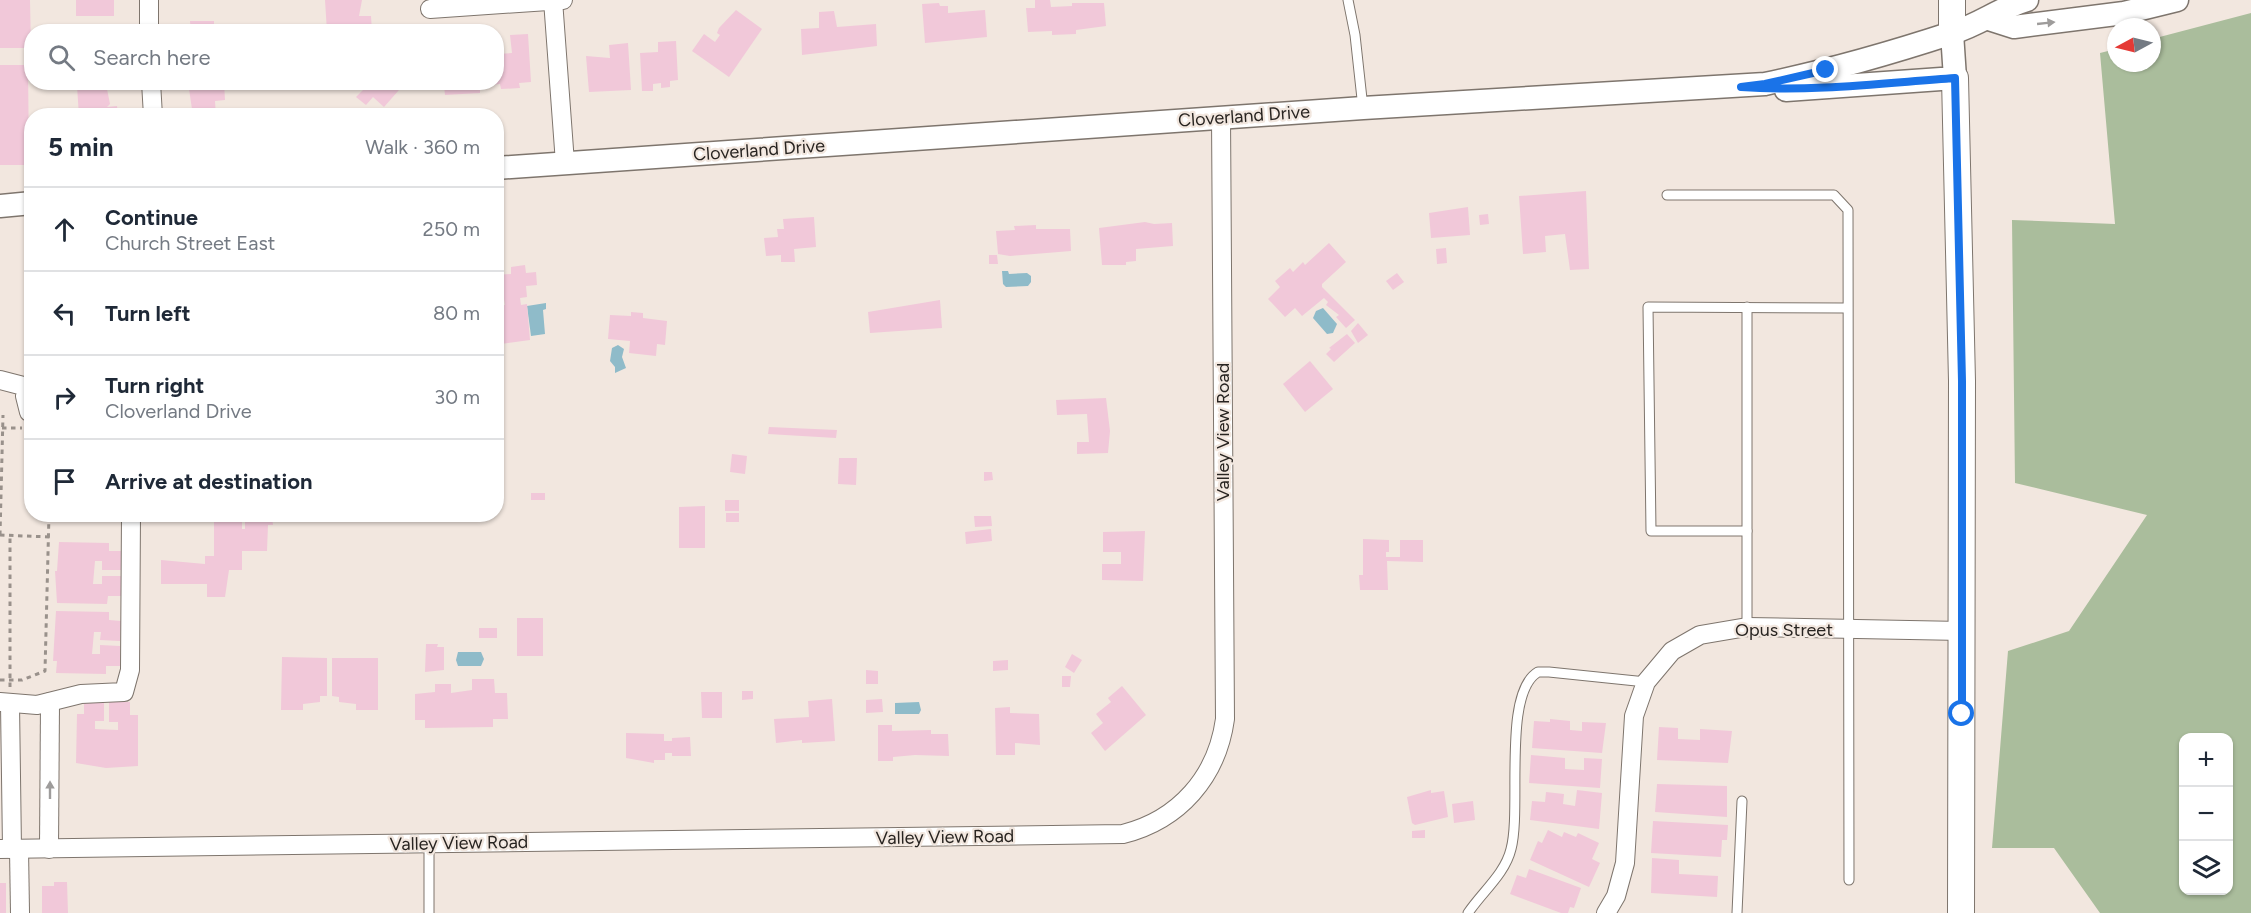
<!DOCTYPE html>
<meta charset="utf-8">
<style>
:root{--surface:#fff;--page:#f6f6f7;--text:#1f2937;--muted:#747a83;--line:#e0e1e3}
body{margin:0;font-family:Figtree,sans-serif;background:var(--page);color:var(--text)}
.controls{position:absolute;right:18px;bottom:18px;display:grid;overflow:hidden;border-radius:12px;box-shadow:0 2px 4px #0004}
.controls button{width:54px;height:54px;display:grid;place-items:center;padding:0;border:0;border-bottom:2px solid var(--line);background:var(--surface);color:var(--text);font:30px sans-serif}
.compass{position:absolute;left:2107px;top:18px;width:54px;height:54px;border-radius:50%;background:var(--surface);box-shadow:0 2px 4px #0004;rotate:263deg}
.stop{position:absolute;width:18px;height:18px;margin:-14px;border:4px solid #1a73e8;border-radius:50%;background:#fff}
.stop.end{background:#1a73e8;border-color:#fff;box-shadow:0 2px 6px #0008}
.list{margin:0;padding:0;list-style:none}
h2{display:flex;justify-content:space-between;align-items:center;height:78px;margin:0;padding:0 24px;font-size:26px}
h2 small{font-size:20px;font-weight:400;color:var(--muted)}
.list li{display:grid;grid-template-columns:39px 1fr auto;gap:18px;align-items:center;box-sizing:border-box;height:84px;padding:0 24px;border-top:2px solid var(--line)}
.list b{display:block;font-size:22px;white-space:nowrap}
.list p{margin:0;font-size:20px;white-space:nowrap;color:var(--muted)}
.list em{font-size:20px;font-style:normal;color:var(--muted)}
.icon{flex:none;width:33px;height:33px;fill:none;stroke:currentColor;stroke-width:2;stroke-linecap:round;stroke-linejoin:round}
.map{position:relative;flex:none;width:2251px;height:913px;overflow:hidden}
.search{position:absolute;background:var(--surface);box-shadow:0 2px 4px #0004;left:24px;top:24px;width:480px;height:66px;display:flex;align-items:center;gap:15px;box-sizing:border-box;padding:0 21px;border-radius:24px;color:var(--muted);font-size:22px}
.panel{position:absolute;background:var(--surface);box-shadow:0 2px 4px #0004;left:24px;top:108px;width:480px;height:414px;border-radius:24px}
.map>svg:first-child{display:block}
</style>
<div class="map">
<svg width="2251" height="913" viewBox="0 0 2251 913">
<rect width="100%" height="100%" fill="#f2e7df"/>
<!-- forest -->
<path fill="#aabd9c" fill-rule="evenodd" d="M 2251,13 L 2251,913 L 2100,913 L 2054,848 L 1992,848 L 2008,651 L 2069,631 L 2147,515 L 2015,483 L 2012,220 L 2115,224 L 2100,53 L 2116,49 L 2116,63 L 2152,63 L 2152,39 ZM 2184,738 L 2228,738 L 2228,890 L 2184,890 Z"/>
<!-- water -->
<g fill="#8fbbc9">
<polygon points="1002,271 1008,271 1009,274 1027,273 1031,276 1031,282 1028,286 1006,287 1003,284"/>
<polygon points="546,303 546,309 543,310 545,334 531,336 527,306"/>
<polygon points="1323,308 1337,324 1333,333 1327,334 1313,318 1316,311"/>
<polygon points="618,345 624,349 622,357 626,368 615,373 615,367 610,361 612,348"/>
<polygon points="458,652 481,652 484,659 481,666 458,666 456,660"/>
<polygon points="919,702 921,710 919,714 895,714 895,703"/>
</g>
<!-- building -->
<g fill="#f1c8d9">
<polygon points="0,0 30,0 31,48 0,48"/>
<rect x="76" y="0" width="38" height="16"/>
<polygon points="325,0 362,0 359,16 371,16 372,32 327,32"/>
<polygon points="1035,0 1050,0 1051,7 1072,6 1072,3 1104,3 1106,26 1076,30 1076,34 1052,35 1052,31 1028,32 1026,8 1035,8"/>
<polygon points="939,3 940,6 948,6 948,13 985,10 987,37 925,43 922,4"/>
<polygon points="736,10 762,29 729,77 692,51 704,34 715,42 720,35 717,33 719,28"/>
<polygon points="834,11 837,27 876,24 877,46 802,55 801,29 819,28 819,12"/>
<polygon points="190,21 214,21 214,32 191,32"/>
<polygon points="110,27 110,32 86,32 86,28"/>
<polygon points="528,34 531,82 519,83 520,88 501,89 500,84 490,85 490,82 496,82 496,54 512,53 510,35"/>
<polygon points="676,41 678,80 670,81 670,87 661,88 661,83 653,84 653,91 642,91 640,53 658,52 658,42"/>
<polygon points="628,43 631,90 589,92 586,56 610,58 609,45"/>
<polygon points="0,65 28,65 29,165 0,165"/>
<polygon points="188,82 224,82 225,100 215,101 216,116 193,116"/>
<polygon points="357,82 406,82 384,107 373,97 366,105 356,97 364,89"/>
<polygon points="434,82 480,82 480,93 445,95 444,86 434,86"/>
<polygon points="106,84 110,104 107,107 117,106 118,116 79,116 77,86"/>
<polygon points="1586,191 1589,269 1570,270 1565,234 1545,236 1546,252 1523,254 1519,196"/>
<polygon points="1468,207 1470,235 1431,238 1429,213"/>
<polygon points="1488,214 1489,224 1480,225 1479,215"/>
<polygon points="814,217 816,247 794,249 795,262 781,262 781,255 766,256 764,238 778,237 777,229 784,229 783,219"/>
<polygon points="1145,222 1154,224 1172,223 1173,246 1136,249 1136,261 1126,262 1126,265 1102,265 1099,228"/>
<polygon points="1036,225 1036,229 1070,229 1071,251 1010,256 998,254 996,231 1015,230 1014,226"/>
<polygon points="1329,243 1346,262 1322,284 1322,287 1355,320 1346,328 1336,317 1339,315 1326,305 1328,302 1324,298 1302,316 1295,308 1285,317 1268,299 1280,287 1275,281 1290,268 1293,272 1303,262 1305,265"/>
<polygon points="1446,248 1447,263 1437,264 1436,249"/>
<polygon points="989,255 997,255 998,264 989,264"/>
<polygon points="525,265 526,273 536,272 537,285 526,286 527,297 520,298 521,305 527,304 530,340 501,344 497,305 505,305 504,299 496,299 496,275 511,274 511,267"/>
<polygon points="1397,273 1404,282 1393,290 1386,281"/>
<polygon points="940,300 942,328 870,333 868,312"/>
<polygon points="631,312 643,313 643,318 667,321 665,345 657,344 656,356 629,353 630,341 608,339 610,315 631,316"/>
<polygon points="1358,323 1368,335 1358,343 1351,331"/>
<polygon points="1347,334 1355,343 1334,362 1326,354 1331,349 1329,348"/>
<polygon points="1310,361 1333,389 1305,412 1283,384"/>
<polygon points="1106,398 1110,431 1108,453 1077,454 1077,442 1089,442 1087,414 1057,415 1056,400"/>
<polygon points="769,427 837,430 836,438 768,434"/>
<polygon points="732,454 747,456 745,474 730,472"/>
<polygon points="839,458 857,458 856,485 838,484"/>
<polygon points="984,472 992,472 993,480 984,481"/>
<rect x="531" y="493" width="14" height="7"/>
<rect x="725" y="500" width="14" height="11"/>
<polygon points="705,506 705,548 679,548 679,507"/>
<rect x="726" y="513" width="13" height="9"/>
<polygon points="245,516 272,517 273,525 268,525 267,551 242,551 242,570 229,570 225,597 207,597 207,584 161,584 161,560 205,564 205,556 214,556 214,519 242,519 242,529 245,529"/>
<polygon points="974,516 991,516 992,526 975,527"/>
<polygon points="991,529 992,541 966,544 965,532"/>
<polygon points="1145,531 1143,581 1102,580 1102,564 1121,564 1121,552 1103,552 1103,532"/>
<polygon points="1363,539 1389,540 1389,552 1386,552 1386,557 1400,557 1400,540 1423,540 1423,562 1387,561 1388,590 1360,590 1359,575 1363,575"/>
<polygon points="59,542 109,543 109,551 121,551 121,570 102,570 102,561 95,561 93,584 102,584 102,576 121,576 121,596 108,596 107,604 57,603 55,571 57,571"/>
<polygon points="56,611 109,612 109,620 121,621 120,641 100,640 101,632 94,632 92,654 100,654 100,645 120,646 120,666 106,666 106,674 56,673 57,661 53,661"/>
<rect x="517" y="618" width="26" height="38"/>
<rect x="479" y="628" width="18" height="10"/>
<polygon points="426,644 438,644 437,647 444,647 444,670 425,672"/>
<polygon points="1072,654 1082,660 1074,673 1065,667"/>
<polygon points="282,657 327,658 327,696 320,696 320,702 303,704 303,710 281,710"/>
<polygon points="332,658 378,658 378,710 356,710 356,704 339,702 339,697 332,696"/>
<polygon points="1008,660 1008,670 993,671 993,661"/>
<polygon points="866,670 878,671 878,684 866,684"/>
<polygon points="1062,676 1071,676 1070,687 1062,687"/>
<polygon points="472,679 494,679 495,693 507,693 508,719 493,719 493,727 425,728 425,720 415,720 415,694 435,692 435,684 451,684 451,693 472,690"/>
<polygon points="1122,686 1146,715 1105,751 1091,733 1103,723 1096,714 1111,702 1108,698"/>
<polygon points="742,691 753,691 753,699 742,700"/>
<polygon points="701,692 722,692 722,718 702,718"/>
<polygon points="832,699 835,741 802,743 802,740 776,743 774,719 809,717 808,701"/>
<polygon points="882,699 883,712 866,713 866,700"/>
<polygon points="109,701 130,702 130,715 138,715 138,766 106,768 76,763 77,714 84,714 84,702 104,702 104,721 95,721 95,729 118,730 118,722 109,722"/>
<polygon points="1010,707 1010,713 1039,714 1040,745 1015,743 1015,755 996,755 995,708"/>
<polygon points="1550,719 1570,721 1570,730 1582,731 1582,722 1606,723 1602,753 1532,748 1534,721 1550,722"/>
<polygon points="878,725 892,725 892,731 931,730 931,734 948,734 949,756 915,755 893,757 893,761 878,761"/>
<polygon points="1659,727 1678,728 1678,739 1700,740 1700,729 1732,731 1728,763 1657,760"/>
<polygon points="626,733 664,734 664,741 672,741 672,738 690,737 691,756 672,756 672,753 665,753 665,760 654,760 654,763 626,758"/>
<polygon points="1531,755 1565,758 1565,769 1584,770 1584,758 1602,759 1600,788 1529,783"/>
<polygon points="1657,784 1727,786 1727,817 1655,812"/>
<polygon points="1431,790 1431,793 1444,791 1448,817 1415,825 1412,823 1407,797"/>
<polygon points="1577,790 1602,793 1599,829 1530,820 1532,801 1545,802 1546,792 1564,794 1563,804 1575,806"/>
<polygon points="1473,801 1475,820 1454,823 1452,804"/>
<polygon points="1653,821 1728,825 1727,840 1722,840 1721,857 1651,853"/>
<polygon points="1425,830 1425,838 1412,838 1412,831"/>
<polygon points="1548,830 1562,837 1564,832 1576,837 1578,833 1599,843 1592,859 1600,863 1589,887 1530,860 1538,841 1542,843"/>
<polygon points="1652,858 1679,860 1679,874 1718,876 1717,897 1651,893"/>
<polygon points="1529,869 1581,888 1574,908 1570,907 1568,913 1561,913 1510,894 1517,875 1526,878"/>
<polygon points="54,882 67,882 68,913 42,913 42,886 54,886"/>
<rect x="0" y="883" width="6" height="30"/>
</g>
<g fill="none" stroke-linecap="round" stroke-linejoin="round">
<defs>
<g id="service">
<polyline points="1348,0 1355,35 1363,108"/>
<polyline points="1667,195 1834,195 1848,210 1849,880"/>
<polyline points="1747,307 1747,627"/>
<polyline points="1747,531 1651,531 1648,307 1846,308"/>
<polyline points="429,913 429,843"/>
<path d="M 1468,913 C 1482,892 1505,874 1511,849 C 1522,809 1502,693 1538,672 L 1549,672 L 1646,682"/>
<polyline points="1737,913 1742,801"/>
</g>
<g id="minor">
<polyline points="149,0 149,32"/>
<polyline points="553,0 565,163"/>
<polyline points="430,9 563,0"/>
<polyline points="151,82 153,116"/>
<polyline points="0,380 31,388 25,396 29,412 32,412"/>
<polyline points="0,702 37,705 81,694 124,692 130,670 131,514"/>
<polyline points="10,704 12,849"/>
<path d="M 0,849 L 1123,834 C 1179,820 1217,777 1225,719 L 1221,117"/>
<polyline points="19,849 20,913"/>
<polyline points="49,849 50,702"/>
<polyline points="1606,913 1616,896 1625,863 1634,716 1646,682 1672,651 1700,635 1747,627 1962,631"/>
</g>
<g id="tertiary">
<polyline points="1989,19 2014,27 2124,13 2177,0"/>
<polyline points="1786,90 1955,78 1952,33"/>
<path d="M 496,168 L 1363,108 L 1765,84 C 1828,71 1891,53 1952,33 C 1979,25 2000,8 2027,0"/>
<polyline points="0,206 32,203"/>
</g>
<g id="secondary">
<polyline points="1952,0 1952,33"/>
<polyline points="1955,78 1962,381 1961,913"/>
</g>
</defs>
<!-- service casing -->
<use href="#service" stroke="#7e756d" stroke-width="11"/>
<!-- minor casing -->
<use href="#minor" stroke="#7e756d" stroke-width="20"/>
<!-- tertiary casing -->
<use href="#tertiary" stroke="#7e756d" stroke-width="25"/>
<!-- secondary casing -->
<use href="#secondary" stroke="#7e756d" stroke-width="28"/>
<!-- path -->
<g stroke="#99918b" stroke-width="3" stroke-dasharray="4.5 4.5" stroke-linecap="butt">
<polyline points="2,428 22,428"/>
<polyline points="0,535 3,415"/>
<polyline points="0,535 50,537"/>
<polyline points="0,680 22,680 45,671 49,514"/>
<polyline points="10,687 10,536"/>
</g>
<!-- service -->
<use href="#service" stroke="#fff" stroke-width="9"/>
<!-- minor -->
<use href="#minor" stroke="#fff" stroke-width="18"/>
<!-- tertiary -->
<use href="#tertiary" stroke="#fff" stroke-width="22"/>
<!-- secondary -->
<use href="#secondary" stroke="#fff" stroke-width="26"/>
</g>
<!-- one-way arrows -->
<defs><path id="oneway-solid" d="M-6-.8H1V-3.2L6.5 0L1 3.2V.8H-6Z" transform="scale(1.5)"/></defs>
<g fill="#9e9c9b">
<use href="#oneway-solid" transform="translate(2046 23) rotate(-6)"/>
<use href="#oneway-solid" transform="translate(50 790) rotate(-90)"/>
</g>
<g fill="none" stroke-linecap="round" stroke-linejoin="round">
<!-- route -->
<path stroke="#1a73e8" stroke-width="8" d="M 1826,70 L 1765,84 L 1741,87 C 1813,92 1884,83 1955,78 L 1962,381 L 1962,714"/>
</g>
<g text-anchor="middle" stroke-width="4.5" stroke-linejoin="round" paint-order="stroke">
<!-- street labels -->
<g font-size="18" fill="#282421" stroke="#f2e7df">
<text transform="translate(1244 116) rotate(-4)" y="6">Cloverland Drive</text>
<text transform="translate(759 150) rotate(-4)" y="6">Cloverland Drive</text>
<text transform="translate(1223 432) rotate(-90)" y="6">Valley View Road</text>
<text x="1784" y="636">Opus Street</text>
<text transform="translate(945 837) rotate(-1)" y="6">Valley View Road</text>
<text transform="translate(459 843) rotate(-1)" y="6">Valley View Road</text>
</g>
</g>
</svg>
<div class="controls">
<button>+</button>
<button>−</button>
<button><svg class="icon" aria-label="layers" viewBox="0 0 24 24"><path d="M12 4l9 5-9 5-9-5zM3 14l9 5 9-5"/></svg></button>
</div>
<svg class="compass" viewBox="-18 -18 36 36"><path d="M0-13l5 13h-10z" fill="#e53935"/><path d="M0 13l5-13h-10z" fill="#747a83"/></svg>
<div class="stop" style="left:1962px;top:714px"></div>
<div class="stop end" style="left:1826px;top:70px"></div>
<div class="search"><svg class="icon" aria-label="search" viewBox="0 0 24 24"><circle cx="10" cy="10" r="6"/><path d="M15 15l6 6"/></svg>Search here</div>
<section class="panel">
<h2>5 min<small>Walk · 360 m</small></h2>
<ul class="list">
<li><svg class="icon" aria-label="ahead" viewBox="0 0 24 24"><path d="M12 20V5M6 11l6-6 6 6"/></svg><div><b>Continue</b><p>Church Street East</p></div><em>250 m</em></li>
<li><svg class="icon" aria-label="left" viewBox="0 0 24 24"><path d="M17 20v-9H6M10 6l-5 5 5 5"/></svg><div><b>Turn left</b></div><em>80 m</em></li>
<li><svg class="icon" aria-label="right" viewBox="0 0 24 24"><path d="M7 20v-9h11M14 6l5 5-5 5"/></svg><div><b>Turn right</b><p>Cloverland Drive</p></div><em>30 m</em></li>
<li><svg class="icon" aria-label="arrive" viewBox="0 0 24 24"><path d="M6 21V4h12l-3 4 3 4H6"/></svg><div><b>Arrive at destination</b></div></li>
</ul>
</section>
</div>
